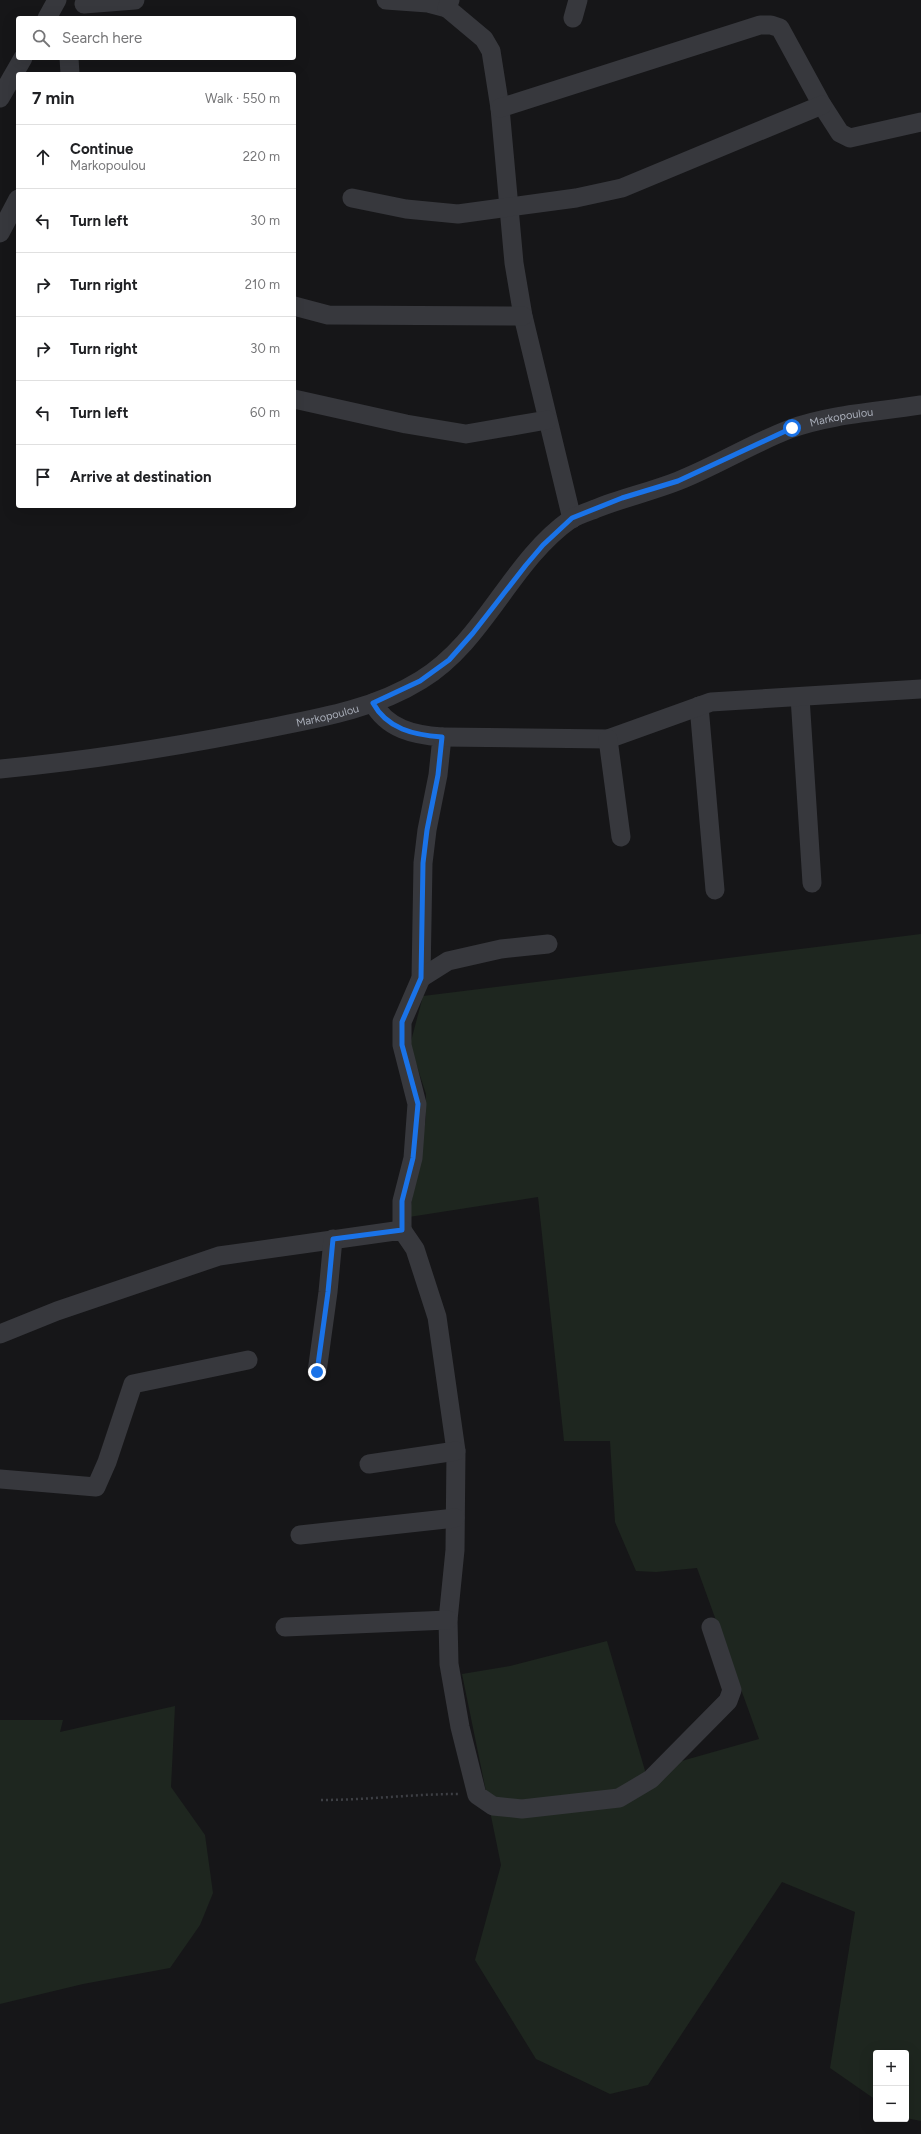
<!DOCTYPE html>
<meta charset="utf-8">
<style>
:root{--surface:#fff;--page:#f2f2f2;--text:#202124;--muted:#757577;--line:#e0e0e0}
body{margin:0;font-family:Figtree,sans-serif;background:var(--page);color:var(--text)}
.controls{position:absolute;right:12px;bottom:12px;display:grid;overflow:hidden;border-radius:4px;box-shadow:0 4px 16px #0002}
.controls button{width:36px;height:36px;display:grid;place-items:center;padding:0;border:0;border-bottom:1px solid var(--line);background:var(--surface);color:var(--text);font:20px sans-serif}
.stop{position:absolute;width:12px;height:12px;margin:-9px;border:3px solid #1a73e8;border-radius:50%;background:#fff}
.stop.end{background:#1a73e8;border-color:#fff;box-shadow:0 1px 4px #0008}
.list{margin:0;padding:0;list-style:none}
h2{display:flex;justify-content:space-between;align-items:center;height:52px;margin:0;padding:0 16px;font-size:17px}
h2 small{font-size:13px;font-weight:400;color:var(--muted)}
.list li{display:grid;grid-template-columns:26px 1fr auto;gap:12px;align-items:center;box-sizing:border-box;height:64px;padding:0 16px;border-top:1px solid var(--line)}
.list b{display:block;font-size:15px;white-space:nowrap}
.list p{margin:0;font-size:13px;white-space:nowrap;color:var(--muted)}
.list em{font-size:13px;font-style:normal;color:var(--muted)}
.icon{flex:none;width:22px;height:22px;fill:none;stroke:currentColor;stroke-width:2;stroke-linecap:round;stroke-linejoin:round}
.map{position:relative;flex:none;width:921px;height:2134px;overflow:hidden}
.search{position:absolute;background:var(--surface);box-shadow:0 4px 16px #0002;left:16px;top:16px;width:280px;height:44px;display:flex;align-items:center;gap:10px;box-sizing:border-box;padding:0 14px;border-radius:4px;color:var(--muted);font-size:15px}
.panel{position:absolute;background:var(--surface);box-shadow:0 4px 16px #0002;left:16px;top:72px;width:280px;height:436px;border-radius:4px}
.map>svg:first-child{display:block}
</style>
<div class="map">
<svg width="921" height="2134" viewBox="0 0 921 2134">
<rect width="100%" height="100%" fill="#161618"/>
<!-- green -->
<g fill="#1e261f">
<polygon points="921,934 921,2121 906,2118 906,2053 876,2053 876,2100 830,2068 855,1912 782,1882 648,2085 610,2094 536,2059 475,1960 501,1865 462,1674 510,1666 607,1641 646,1774 664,1766 759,1739 697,1568 656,1572 636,1571 615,1522 610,1441 564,1441 538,1197 409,1217 426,1118 426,1094 410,1045 423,996"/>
<polygon points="175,1706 171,1787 205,1835 213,1893 200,1925 170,1968 83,1984 0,2004 0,1720 63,1720 60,1732"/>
</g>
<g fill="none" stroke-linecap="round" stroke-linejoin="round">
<!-- path -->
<path stroke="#3d3f44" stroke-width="2.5" stroke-dasharray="2 3" stroke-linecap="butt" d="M 321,1800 C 367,1800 413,1794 459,1794"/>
<!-- minor -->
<g stroke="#37383d" stroke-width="19">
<polyline points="386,0 428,3 447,8"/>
<polyline points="450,0 447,8 484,39 491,51 500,108 514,263 523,316 572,519"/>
<polyline points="84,4 135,0"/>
<polyline points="47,18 57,0"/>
<polyline points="573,18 578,0"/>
<polyline points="69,58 70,74"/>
<polyline points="0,98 23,58"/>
<polyline points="500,108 760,25 771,25 780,28 822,105 840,133 850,138 921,122"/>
<polyline points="352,198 406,209 458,214 576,198 622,188 822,105"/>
<polyline points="0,233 18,199"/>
<polyline points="294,306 328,315 523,316"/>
<polyline points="294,399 406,424 466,434 547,420"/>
<polyline points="800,697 812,883"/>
<path d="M 373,703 C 387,729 414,735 442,737 L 438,775 L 427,830 L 423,863 L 421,978 L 402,1022 L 402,1045 L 417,1104 L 413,1158 L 402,1201 L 402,1230"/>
<polyline points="699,706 715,890"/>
<polyline points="442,737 608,739 711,702 921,689"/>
<polyline points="608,739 621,837"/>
<path id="s1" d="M 0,769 C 84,761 167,748 249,732 C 307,720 370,712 421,680 C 485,641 510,562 571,519 C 578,515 587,512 595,509 C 622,498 650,492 678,481 C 716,466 751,444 790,429 C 831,414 878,412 921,405"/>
<polyline points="421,978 448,961 501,949 548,944"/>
<polyline points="0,1334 57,1311 219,1256 402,1230 415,1249 437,1317 456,1451 455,1550 448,1620 449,1664 460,1727 477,1795 493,1806 522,1809 619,1798 651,1779 728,1701 732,1690 711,1627"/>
<polyline points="317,1372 328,1292 333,1239"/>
<polyline points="369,1464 456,1451"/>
<polyline points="0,1479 96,1487 107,1462 133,1384 248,1360"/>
<polyline points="300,1535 455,1518"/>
<polyline points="285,1627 448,1620"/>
</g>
</g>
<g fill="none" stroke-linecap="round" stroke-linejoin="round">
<!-- route -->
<path stroke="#1a73e8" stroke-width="5" d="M 317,1372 L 328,1292 L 333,1239 L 402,1230 L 402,1201 L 413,1158 L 418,1104 L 402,1045 L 402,1022 L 421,978 L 423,863 L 427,830 L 438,775 L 442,737 C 414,735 387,729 373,703 L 420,681 L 449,660 L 473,633 L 526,565 L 543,545 L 572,518 L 622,498 L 678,481 L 792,428"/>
</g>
<g text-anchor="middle" stroke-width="4" stroke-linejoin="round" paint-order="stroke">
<!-- street labels -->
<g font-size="11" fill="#a8adb8" stroke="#111113">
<text dy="4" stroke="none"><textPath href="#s1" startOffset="944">Markopoulou</textPath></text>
<text dy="4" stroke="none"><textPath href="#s1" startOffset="332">Markopoulou</textPath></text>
</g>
</g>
</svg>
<div class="controls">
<button>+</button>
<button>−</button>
</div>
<div class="stop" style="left:792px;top:428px"></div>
<div class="stop end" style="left:317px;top:1372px"></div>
<div class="search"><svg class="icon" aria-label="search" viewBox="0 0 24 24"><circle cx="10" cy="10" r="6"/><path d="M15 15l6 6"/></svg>Search here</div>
<section class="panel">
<h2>7 min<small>Walk · 550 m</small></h2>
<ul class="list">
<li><svg class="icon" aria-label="ahead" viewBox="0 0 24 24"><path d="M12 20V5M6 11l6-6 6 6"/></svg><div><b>Continue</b><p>Markopoulou</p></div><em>220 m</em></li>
<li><svg class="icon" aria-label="left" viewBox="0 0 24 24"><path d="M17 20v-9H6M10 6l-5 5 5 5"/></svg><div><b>Turn left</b></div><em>30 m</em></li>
<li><svg class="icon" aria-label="right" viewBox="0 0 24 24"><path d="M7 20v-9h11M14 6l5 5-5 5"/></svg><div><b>Turn right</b></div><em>210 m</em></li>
<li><svg class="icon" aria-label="right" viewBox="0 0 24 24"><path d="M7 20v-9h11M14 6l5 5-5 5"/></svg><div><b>Turn right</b></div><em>30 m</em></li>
<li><svg class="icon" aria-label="left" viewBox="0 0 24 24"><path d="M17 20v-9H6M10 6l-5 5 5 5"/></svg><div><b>Turn left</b></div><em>60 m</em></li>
<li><svg class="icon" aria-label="arrive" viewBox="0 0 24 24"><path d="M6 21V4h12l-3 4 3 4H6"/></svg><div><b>Arrive at destination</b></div></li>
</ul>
</section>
</div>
